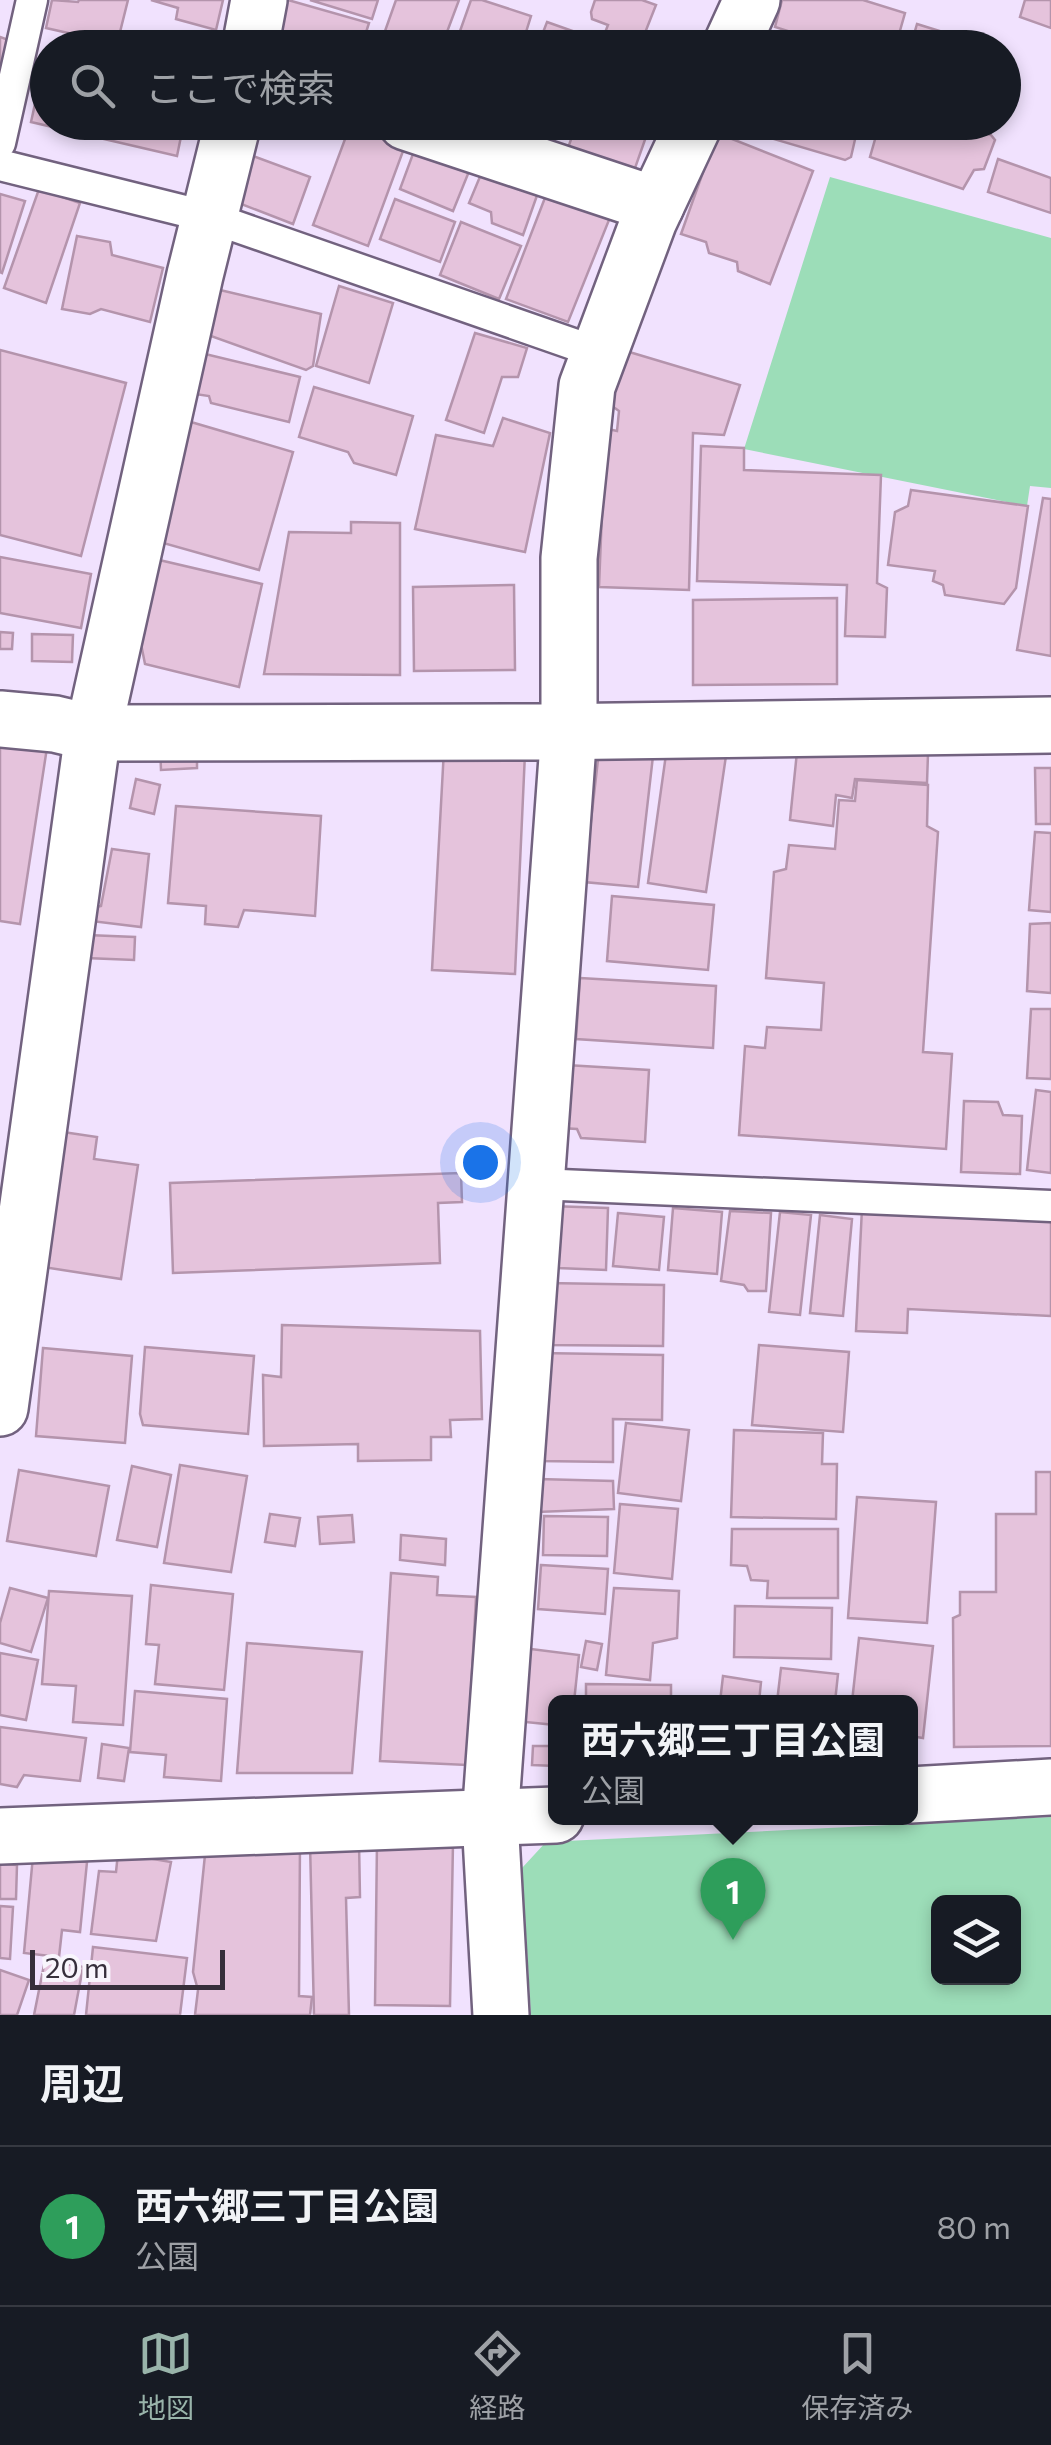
<!DOCTYPE html>
<html lang="ja">
<meta charset="utf-8">
<style>
:root{--surface:#171b24;--page:#242831;--text:#f1f3f6;--muted:#9ea1a6;--line:#363941;--accent:#99b4aa}
body{margin:0;font-family:Commissioner,"Noto Sans JP",sans-serif;background:var(--page);color:var(--text)}
.controls{position:absolute;right:30px;bottom:30px;display:grid;overflow:hidden;border-radius:15px;box-shadow:0 5px 15px #0003}
.controls button{width:90px;height:90px;display:grid;place-items:center;padding:0;border:0;border-bottom:2px solid var(--line);background:var(--surface);color:var(--text);font:50px sans-serif}
.scale{position:absolute;left:30px;bottom:25px;width:195px;box-sizing:border-box;padding-left:10px;border:5px solid #362f3b;border-top:0;font-size:28px;line-height:35px;white-space:nowrap;color:#362f3b;-webkit-text-stroke:8px #f8f5fc;paint-order:stroke}
.you{position:absolute;left:480px;top:1162px;width:35px;height:35px;margin:-25px;border:8px solid #fff;border-radius:50%;background:#1a73e8;box-shadow:0 0 0 15px #1a73e833}
.badge{display:grid;place-items:center;width:65px;height:65px;border-radius:50%;background:var(--accent);color:#fff;font-size:32px;font-weight:700}
.pin{position:absolute;translate:-50% -82px;filter:drop-shadow(0 2px 5px #0008)}
.pin::after{content:'';position:absolute;top:52px;width:35px;height:30px;background:inherit;clip-path:polygon(0 0,100% 0,50% 100%)}
.popup{position:absolute;left:548px;top:1695px;width:370px;height:130px;box-sizing:border-box;display:grid;place-content:center;border-radius:15px;background:var(--surface);filter:drop-shadow(0 2px 8px #0005);font-size:32px;white-space:nowrap;color:var(--muted)}
.popup b{font-size:38px;color:var(--text)}
.popup::after{content:'';position:absolute;left:50%;top:100%;margin-left:-20px;border:20px solid transparent;border-top-color:var(--surface)}
.list{margin:0;padding:0;list-style:none}
h2{display:flex;justify-content:space-between;align-items:center;height:130px;margin:0;padding:0 40px;font-size:42px}
h2 small{font-size:32px;font-weight:400;color:var(--muted)}
.list li{display:grid;grid-template-columns:65px 1fr auto;gap:30px;align-items:center;box-sizing:border-box;height:160px;padding:0 40px;border-top:2px solid var(--line)}
.list b{display:block;font-size:38px;white-space:nowrap}
.list p{margin:0;font-size:32px;white-space:nowrap;color:var(--muted)}
.list em{font-size:32px;font-style:normal;color:var(--muted)}
.icon{flex:none;width:55px;height:55px;fill:none;stroke:currentColor;stroke-width:2;stroke-linecap:round;stroke-linejoin:round}
.map{position:relative;flex:none;width:1051px;height:2015px;overflow:hidden}
.search{position:absolute;background:var(--surface);box-shadow:0 5px 15px #0003;left:30px;right:30px;top:30px;height:110px;display:flex;align-items:center;gap:25px;box-sizing:border-box;padding:0 35px;border-radius:55px;color:var(--muted);font-size:38px}
.sheet{height:290px;background:var(--surface)}
nav{display:flex;justify-content:space-around;align-items:center;box-sizing:border-box;height:140px;border-top:2px solid var(--line);background:var(--surface);font-size:28px;color:var(--muted)}
nav a{display:grid;justify-items:center;gap:5px}
nav .on{color:var(--accent)}
.map>svg:first-child{display:block}
</style>
<div class="map">
<svg width="1051" height="2015" viewBox="0 0 1051 2015">
<rect width="100%" height="100%" fill="#f1e2fe"/>
<!-- green -->
<g fill="#9cddb8" fill-rule="evenodd">
<polygon points="830,177 1051,238 1051,488 1030,486 1027,506 744,449"/>
<path d="M 1051,1817 L 1051,2015 L 531,2015 L 522,1868 L 546,1842 ZM 938,1902 L 1014,1902 L 1014,1978 L 938,1978 Z"/>
</g>
<!-- building -->
<g fill="#e5c3dc" stroke="#b494ac" stroke-width="2.5">
<polygon points="52,0 78,2 79,0 128,0 117,44 46,28"/>
<polygon points="151,0 223,0 216,30 176,19 178,8"/>
<polygon points="288,0 369,23 361,48 274,48"/>
<polygon points="310,0 378,0 372,19"/>
<polygon points="396,0 459,0 441,48 379,48"/>
<polygon points="471,0 482,0 531,16 521,48 454,48"/>
<polygon points="595,0 642,0 656,5 639,48 599,48 608,25 592,19 591,12"/>
<polygon points="782,0 863,0 905,13 895,48 841,48 775,27"/>
<polygon points="1025,0 1051,0 1051,28 1020,17"/>
<polygon points="547,22 598,40 595,48 537,48"/>
<polygon points="917,24 994,48 910,48"/>
<polygon points="760,36 800,48 757,48"/>
<polygon points="0,37 14,42 0,80"/>
<polygon points="42,72 48,74 48,122 184,122 177,156 31,122"/>
<polygon points="577,122 642,122 639,131 647,134 634,171 568,148"/>
<polygon points="760,122 859,122 851,157 845,160 757,134"/>
<polygon points="880,122 956,122 991,135 995,140 984,169 974,170 963,189 870,157"/>
<polygon points="351,123 406,143 368,246 313,225"/>
<polygon points="717,133 813,171 770,284 738,271 737,262 709,253 706,242 681,234"/>
<polygon points="417,143 472,164 453,211 400,189"/>
<polygon points="253,156 310,177 293,224 236,202"/>
<polygon points="998,159 1051,178 1051,213 988,192"/>
<polygon points="484,167 540,187 523,235 492,223 491,212 469,203"/>
<polygon points="39,189 80,203 46,303 4,288"/>
<polygon points="548,190 611,215 568,322 506,299"/>
<polygon points="0,194 25,201 2,273 0,272"/>
<polygon points="395,199 455,222 440,262 380,239"/>
<polygon points="461,222 521,246 499,299 440,275"/>
<polygon points="77,236 110,242 112,255 163,268 150,322 101,309 90,314 62,309"/>
<polygon points="339,286 393,303 369,383 316,366"/>
<polygon points="220,290 321,314 313,366 306,370 208,335 213,294"/>
<polygon points="475,333 527,348 518,377 502,377 484,433 446,420"/>
<polygon points="0,350 126,383 81,556 0,535"/>
<polygon points="626,351 740,385 724,435 693,433 689,590 599,587 605,437 608,429 617,431 619,411 608,403"/>
<polygon points="201,353 300,377 289,422 211,403 209,396 195,394"/>
<polygon points="314,387 413,416 396,475 354,463 348,452 299,437"/>
<polygon points="503,418 550,433 525,552 415,529 436,435 493,446"/>
<polygon points="191,422 293,452 259,570 156,541"/>
<polygon points="701,446 744,448 744,470 881,475 877,583 887,588 885,637 845,636 847,585 697,581"/>
<polygon points="911,490 1028,506 1016,588 1004,604 945,595 943,585 933,581 935,571 888,565 895,512 908,506"/>
<polygon points="1043,498 1051,499 1051,656 1017,650"/>
<polygon points="351,522 400,523 400,675 264,674 289,532 351,533"/>
<polygon points="0,557 91,574 81,628 0,613"/>
<polygon points="155,559 262,584 239,687 145,664 139,634"/>
<polygon points="514,585 515,670 414,671 413,587"/>
<polygon points="837,598 837,684 693,685 693,600"/>
<polygon points="0,632 13,633 12,649 0,649"/>
<polygon points="32,634 73,635 72,662 32,661"/>
<polygon points="0,734 48,741 20,924 0,921"/>
<polygon points="668,740 727,749 706,892 648,883"/>
<polygon points="197,742 197,768 161,770 160,743"/>
<polygon points="798,742 928,754 927,783 855,779 852,798 836,795 833,826 790,820"/>
<polygon points="444,749 525,753 515,974 432,970"/>
<polygon points="599,751 653,756 638,887 584,882"/>
<polygon points="1035,768 1051,768 1051,824 1036,824"/>
<polygon points="136,779 160,785 154,814 130,808"/>
<polygon points="857,780 928,785 927,826 938,832 923,1052 952,1054 946,1149 739,1135 745,1046 765,1048 767,1027 821,1030 824,983 766,978 774,872 786,869 789,845 835,849 839,800 855,801"/>
<polygon points="176,806 321,816 315,916 244,910 238,927 205,924 206,906 168,903"/>
<polygon points="1035,832 1051,833 1051,912 1029,910"/>
<polygon points="112,849 149,854 141,927 91,921 92,908 101,906"/>
<polygon points="612,896 714,905 708,970 607,961"/>
<polygon points="1051,923 1051,993 1027,991 1030,924"/>
<polygon points="87,935 135,937 134,960 86,958"/>
<polygon points="580,978 716,986 713,1048 576,1039"/>
<polygon points="1031,1009 1051,1009 1051,1079 1027,1078"/>
<polygon points="566,1065 649,1070 645,1142 581,1138 577,1129 561,1128"/>
<polygon points="1036,1090 1051,1092 1051,1173 1027,1170"/>
<polygon points="964,1101 998,1102 1003,1115 1022,1116 1020,1174 961,1172"/>
<polygon points="63,1132 97,1137 94,1159 138,1165 121,1279 43,1267"/>
<polygon points="461,1173 462,1202 438,1203 440,1263 173,1273 170,1183"/>
<polygon points="550,1206 608,1208 606,1270 558,1268 560,1240 549,1235"/>
<polygon points="673,1208 722,1212 717,1274 668,1270"/>
<polygon points="862,1208 1051,1217 1051,1316 908,1309 907,1333 856,1331"/>
<polygon points="730,1211 771,1213 766,1291 748,1291 744,1285 721,1281"/>
<polygon points="780,1212 811,1215 800,1315 769,1312"/>
<polygon points="618,1213 664,1217 659,1270 613,1266"/>
<polygon points="820,1215 852,1219 843,1316 810,1313"/>
<polygon points="547,1283 664,1285 663,1346 546,1345"/>
<polygon points="282,1325 480,1331 482,1419 450,1420 451,1437 431,1437 431,1460 358,1461 358,1444 264,1446 263,1375 281,1377"/>
<polygon points="759,1345 849,1352 843,1432 752,1425"/>
<polygon points="145,1347 254,1356 248,1434 143,1425 140,1414"/>
<polygon points="43,1348 132,1356 125,1443 36,1436"/>
<polygon points="540,1353 663,1355 662,1420 613,1419 613,1462 539,1461"/>
<polygon points="626,1423 689,1430 681,1501 618,1493"/>
<polygon points="734,1430 823,1433 822,1464 837,1464 836,1519 731,1517"/>
<polygon points="180,1465 247,1476 231,1572 164,1563"/>
<polygon points="132,1466 171,1475 157,1547 117,1540"/>
<polygon points="19,1470 109,1486 96,1556 7,1541"/>
<polygon points="1036,1472 1051,1472 1051,1746 954,1747 953,1618 960,1615 960,1592 996,1592 996,1514 1036,1514"/>
<polygon points="538,1479 613,1481 614,1509 537,1512"/>
<polygon points="857,1497 936,1502 927,1623 848,1618"/>
<polygon points="620,1504 678,1509 672,1579 614,1573"/>
<polygon points="270,1514 300,1518 295,1546 265,1542"/>
<polygon points="352,1515 354,1542 320,1544 318,1517"/>
<polygon points="544,1516 608,1517 607,1556 543,1555"/>
<polygon points="732,1529 838,1529 838,1598 767,1598 768,1581 751,1580 747,1566 731,1565"/>
<polygon points="401,1535 446,1539 445,1565 400,1560"/>
<polygon points="541,1565 608,1569 605,1614 538,1609"/>
<polygon points="391,1573 438,1577 437,1595 476,1597 467,1765 380,1761"/>
<polygon points="151,1585 233,1594 224,1690 155,1684 159,1645 146,1644"/>
<polygon points="10,1588 48,1598 31,1652 0,1643 0,1623"/>
<polygon points="614,1588 679,1591 677,1638 653,1643 650,1680 606,1675"/>
<polygon points="49,1591 132,1596 123,1725 73,1722 76,1686 42,1684"/>
<polygon points="735,1606 832,1608 831,1659 734,1657"/>
<polygon points="859,1638 933,1646 923,1738 910,1736 910,1702 852,1702"/>
<polygon points="586,1641 602,1644 597,1670 581,1667"/>
<polygon points="247,1643 362,1652 352,1773 237,1773"/>
<polygon points="523,1648 579,1655 574,1702 556,1702 556,1725 515,1721"/>
<polygon points="0,1653 38,1660 26,1720 0,1715"/>
<polygon points="781,1668 838,1674 835,1702 777,1702"/>
<polygon points="723,1676 761,1682 759,1702 720,1702"/>
<polygon points="586,1684 671,1685 671,1702 586,1702"/>
<polygon points="135,1691 227,1699 221,1781 164,1777 166,1755 130,1752"/>
<polygon points="0,1727 86,1738 80,1781 24,1775 17,1787 0,1784"/>
<polygon points="102,1744 129,1748 124,1781 98,1778"/>
<polygon points="533,1746 556,1746 556,1766 532,1765"/>
<polygon points="300,1842 299,1996 312,1997 310,2015 195,2015 198,1990 193,1972 206,1845"/>
<polygon points="359,1842 360,1897 346,1898 349,2015 314,2015 310,1843"/>
<polygon points="377,1842 453,1843 450,2006 375,2005"/>
<polygon points="118,1853 171,1862 156,1941 91,1934 99,1871 116,1872"/>
<polygon points="33,1856 87,1862 80,1932 62,1930 59,1957 24,1953"/>
<polygon points="0,1864 17,1865 16,1899 0,1899"/>
<polygon points="0,1906 13,1907 10,1959 0,1958"/>
<polygon points="93,1947 187,1958 180,2015 86,2015"/>
<polygon points="45,1960 83,1967 74,2015 34,2015"/>
<polygon points="0,1970 29,1980 17,2015 0,2015"/>
</g>
<g fill="none" stroke-linecap="round" stroke-linejoin="round">
<defs>
<g id="service">
<polyline points="0,143 32,0"/>
<polyline points="0,165 209,217 599,353"/>
<polyline points="537,1184 1051,1206"/>
</g>
<g id="minor">
<polyline points="250,48 259,0"/>
<polyline points="730,48 752,0"/>
<polyline points="406,122 656,205"/>
<polyline points="0,719 55,724 93,733 542,732 1051,725"/>
<polyline points="0,1408 93,733 195,275 233,122"/>
<polyline points="910,1795 1051,1787"/>
<polyline points="0,1836 556,1815"/>
<polyline points="501,2015 490,1819 569,730 569,558 587,386 649,220 695,122"/>
</g>
</defs>
<!-- service casing -->
<use href="#service" stroke="#72627f" stroke-width="35"/>
<!-- minor casing -->
<use href="#minor" stroke="#72627f" stroke-width="60"/>
<!-- service -->
<use href="#service" stroke="#fff" stroke-width="30"/>
<!-- minor -->
<use href="#minor" stroke="#fff" stroke-width="55"/>
</g>
</svg>
<div class="controls">
<button><svg class="icon" aria-label="layers" viewBox="0 0 24 24"><path d="M12 4l9 5-9 5-9-5zM3 14l9 5 9-5"/></svg></button>
</div>
<div class="scale">20 m</div>
<div class="you"></div>
<div class="pin badge" style="left:733px;top:1940px;background:#2e9e5b">1</div>
<div class="popup"><b>西六郷三丁目公園</b>公園</div>
<div class="search"><svg class="icon" aria-label="search" viewBox="0 0 24 24"><circle cx="10" cy="10" r="6"/><path d="M15 15l6 6"/></svg>ここで検索</div>
</div>
<section class="sheet">
<h2>周辺<small></small></h2>
<ul class="list">
<li><span class="badge" style="background:#2e9e5b">1</span><div><b>西六郷三丁目公園</b><p>公園</p></div><em>80 m</em></li>
</ul>
</section>
<nav>
<a class="on"><svg class="icon" aria-label="map" viewBox="0 0 24 24"><path d="M3 6l6-2 6 2 6-2v14l-6 2-6-2-6 2zM9 4v14M15 6v14"/></svg>地図</a>
<a><svg class="icon" aria-label="directions" viewBox="0 0 24 24"><path d="M12 3l9 9-9 9-9-9zM9 14v-3h6M13 9l2 2-2 2"/></svg>経路</a>
<a><svg class="icon" aria-label="saved" viewBox="0 0 24 24"><path d="M7 4h10v16l-5-4-5 4z"/></svg>保存済み</a>
</nav>
